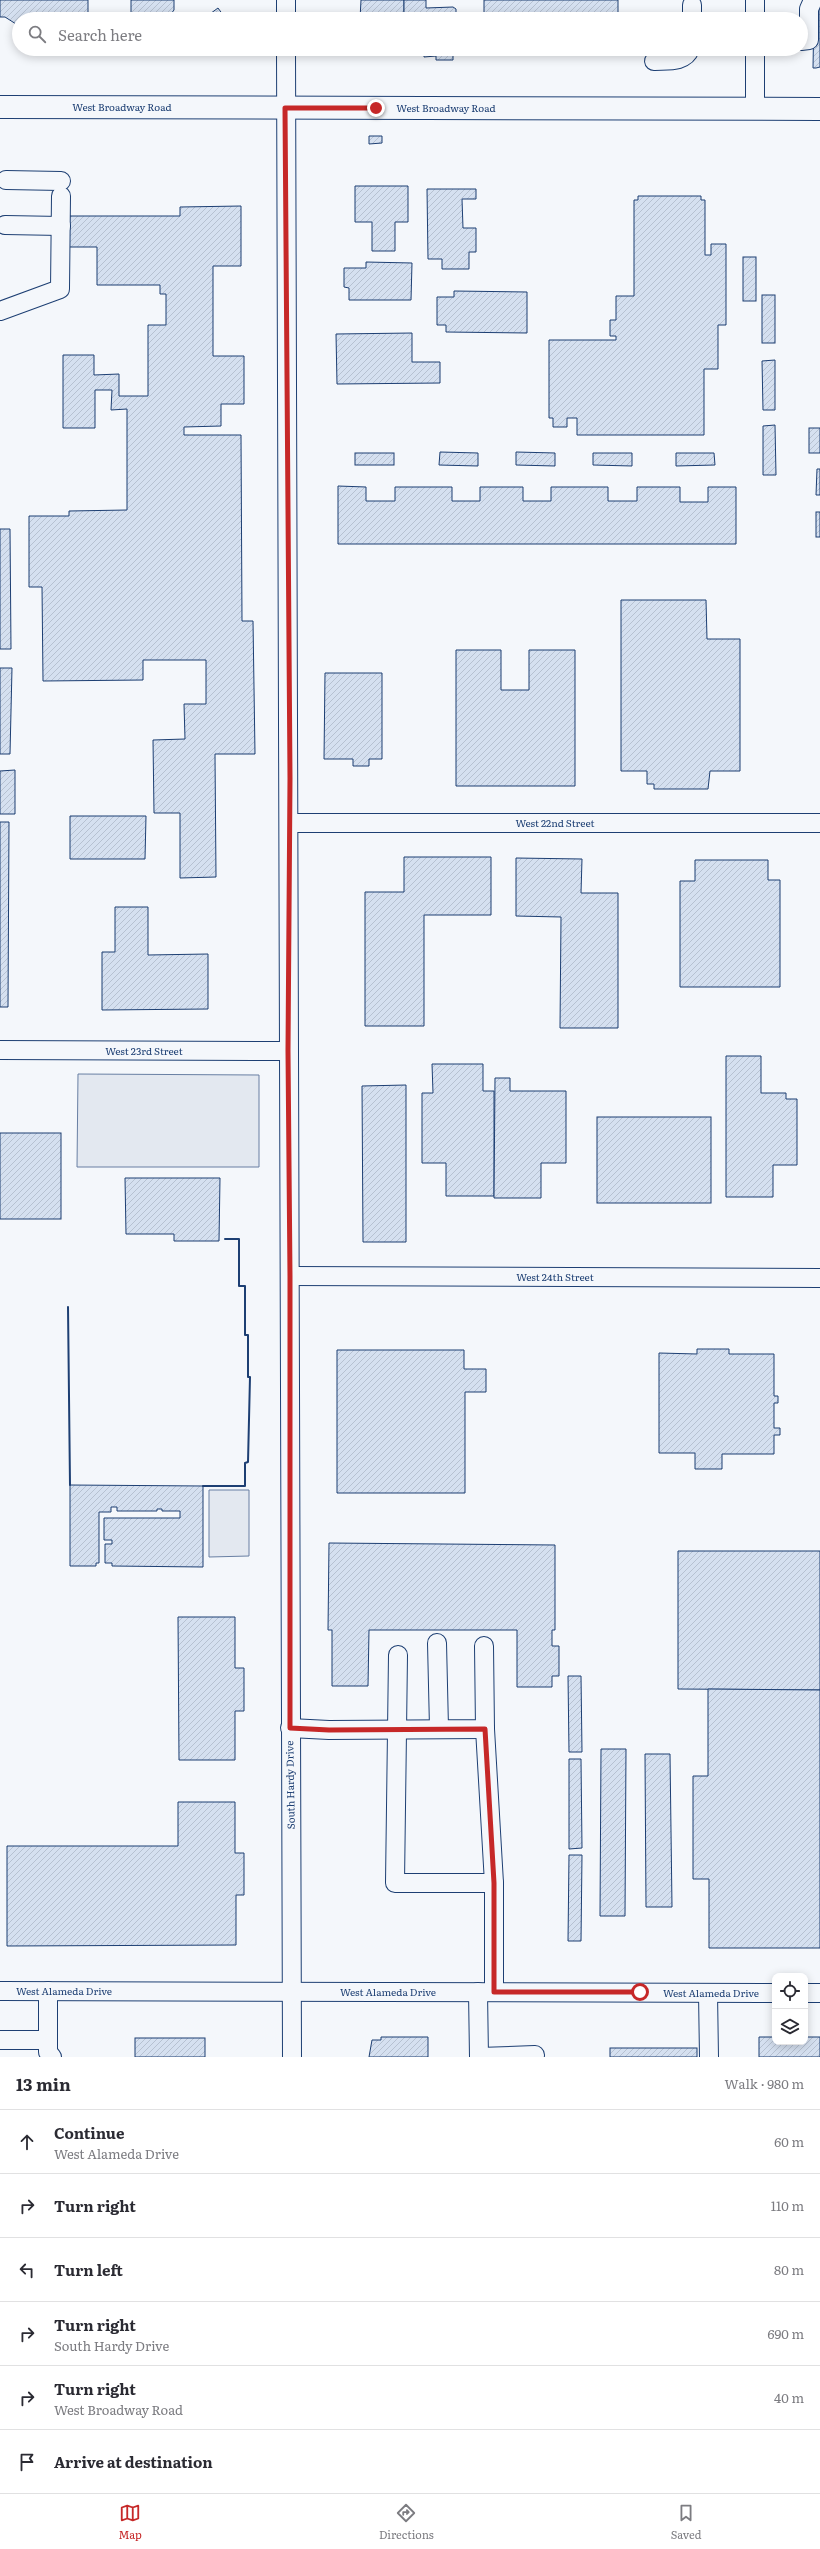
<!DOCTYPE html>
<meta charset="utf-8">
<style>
:root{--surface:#fff;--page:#f2f2f3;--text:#2b2b33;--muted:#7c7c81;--line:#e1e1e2;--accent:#c62828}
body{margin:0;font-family:Literata,serif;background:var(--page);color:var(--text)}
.controls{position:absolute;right:12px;bottom:12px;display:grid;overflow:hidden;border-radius:8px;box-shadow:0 2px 10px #0003}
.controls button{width:36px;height:36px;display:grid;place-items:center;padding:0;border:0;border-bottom:1px solid var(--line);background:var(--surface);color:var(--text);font:20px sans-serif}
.stop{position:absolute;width:12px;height:12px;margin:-9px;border:3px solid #c62828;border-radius:50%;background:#fff}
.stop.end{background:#c62828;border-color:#fff;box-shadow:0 1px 4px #0008}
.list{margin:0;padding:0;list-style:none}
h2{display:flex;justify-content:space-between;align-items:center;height:52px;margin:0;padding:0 16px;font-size:17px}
h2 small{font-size:13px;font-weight:400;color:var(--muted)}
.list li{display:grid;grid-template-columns:26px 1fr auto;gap:12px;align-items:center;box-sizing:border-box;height:64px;padding:0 16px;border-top:1px solid var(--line)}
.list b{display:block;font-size:15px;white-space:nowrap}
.list p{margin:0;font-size:13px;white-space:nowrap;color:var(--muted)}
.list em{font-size:13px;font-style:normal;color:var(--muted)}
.icon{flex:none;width:22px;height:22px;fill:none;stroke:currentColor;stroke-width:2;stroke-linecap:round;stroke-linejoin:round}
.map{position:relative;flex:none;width:820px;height:2057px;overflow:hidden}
.search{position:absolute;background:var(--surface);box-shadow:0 2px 10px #0003;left:12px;right:12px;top:12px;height:44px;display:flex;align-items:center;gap:10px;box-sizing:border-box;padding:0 14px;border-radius:22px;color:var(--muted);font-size:15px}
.sheet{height:436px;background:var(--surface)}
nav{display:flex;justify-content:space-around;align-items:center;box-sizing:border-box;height:56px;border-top:1px solid var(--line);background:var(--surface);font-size:11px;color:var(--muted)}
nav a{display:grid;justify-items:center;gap:2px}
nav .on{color:var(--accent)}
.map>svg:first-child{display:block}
</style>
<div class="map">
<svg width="820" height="2057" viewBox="0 0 820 2057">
<defs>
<pattern id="building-hatch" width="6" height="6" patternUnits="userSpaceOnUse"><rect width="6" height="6" fill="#d5e0f0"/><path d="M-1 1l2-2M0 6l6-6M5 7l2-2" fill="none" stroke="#b6c1d1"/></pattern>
</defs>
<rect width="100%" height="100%" fill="#f4f7fb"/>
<!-- parking -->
<g fill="#e3e8f0" stroke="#687fa3">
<polygon points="78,1074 259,1075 259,1167 77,1167"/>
<polygon points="209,1490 249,1490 249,1556 209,1557"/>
</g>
<!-- building -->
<g fill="url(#building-hatch)" stroke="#1d3f73">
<polygon points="0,0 88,0 88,19 19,19 19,24 16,24 5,17 0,17"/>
<polygon points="131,0 174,0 174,10 167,19 131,19"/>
<polygon points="361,0 404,0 404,16 398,16 398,19 360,19"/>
<polygon points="404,0 426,0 426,8 453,7 456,9 456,19 404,18"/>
<rect x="484" y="0" width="134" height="19"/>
<polygon points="218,8 226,19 203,19"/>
<polygon points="814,9 820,9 820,67 816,68 813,68"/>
<polygon points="695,15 719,16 719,19 695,19"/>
<polygon points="424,49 453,49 453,60 436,60 436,56 424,57"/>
<rect x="695" y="49" width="30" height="3"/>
<polygon points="369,136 382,136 382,143 369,144"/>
<polygon points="355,186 408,186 408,222 395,222 395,251 372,251 372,222 355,222"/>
<polygon points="427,189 476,189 476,199 462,199 463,228 476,228 476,252 469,252 469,269 442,269 442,259 428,259"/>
<polygon points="638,196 701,196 701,200 705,200 705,255 711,255 711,244 726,244 726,325 718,325 718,369 704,369 704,435 577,435 577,418 567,418 567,427 553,427 553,418 549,418 549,340 616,340 616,336 610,336 610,320 616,320 616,296 634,296 634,200 638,200"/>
<polygon points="241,206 241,266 213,266 213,356 244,356 244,404 221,404 221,426 184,427 184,435 241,435 242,621 253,621 255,754 215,754 216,877 180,878 180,813 154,813 153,740 185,739 184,704 206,704 206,660 143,660 143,680 43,681 42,587 29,587 29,516 69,516 69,511 127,510 127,409 111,410 112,390 95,390 95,428 63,428 63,355 94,355 94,375 119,374 119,396 148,396 148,325 166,325 166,294 160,294 160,285 97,285 97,247 63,247 63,216 180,216 180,207"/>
<rect x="743" y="257" width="13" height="44"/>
<polygon points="366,262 412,263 411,300 349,300 349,288 344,287 344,268 366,268"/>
<polygon points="454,291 527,292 527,333 446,332 446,325 437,325 437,297 454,297"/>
<rect x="762" y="295" width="13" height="48"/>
<polygon points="412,333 412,362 440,362 440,383 337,384 336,334"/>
<polygon points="775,360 775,410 763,410 762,361"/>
<polygon points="775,425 776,475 763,475 763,426"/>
<rect x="809" y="428" width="11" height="25"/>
<polygon points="440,452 478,453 478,466 439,465"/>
<polygon points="516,452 555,453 555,466 516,465"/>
<rect x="355" y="453" width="39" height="12"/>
<polygon points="593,453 632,453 632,466 593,465"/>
<polygon points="676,453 714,453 715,465 676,466"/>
<polygon points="817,469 820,469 820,495 816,495"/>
<polygon points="338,486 366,487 366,501 395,501 395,487 452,487 452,501 480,501 480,487 523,487 523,501 551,501 551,487 608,487 608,501 637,501 637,487 680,487 680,502 708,502 708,487 736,487 736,544 338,544"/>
<rect x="816" y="512" width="4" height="25"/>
<polygon points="0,529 10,529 11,649 0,649"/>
<polygon points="621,600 706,600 707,639 740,639 740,771 710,771 708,789 654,789 654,784 647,784 647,771 621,771"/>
<polygon points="456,650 501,650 501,690 529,690 529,650 575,650 575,786 456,786"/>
<polygon points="0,668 12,668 10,754 0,754"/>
<polygon points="325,673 382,673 382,759 369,759 369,766 353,766 353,759 324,759"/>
<polygon points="15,770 15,814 0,814 0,771"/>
<polygon points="70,816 146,816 145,859 70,859"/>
<polygon points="0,822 9,822 8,1007 0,1007"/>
<polygon points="404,857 491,857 491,915 424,915 424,1026 365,1026 365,892 404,892"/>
<polygon points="516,858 582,859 581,893 618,893 618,1028 560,1028 561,917 516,916"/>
<polygon points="695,860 768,860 768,880 780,880 780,987 680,987 680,881 695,881"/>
<polygon points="115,907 148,907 148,955 208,954 208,1009 102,1010 102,952 115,952"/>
<polygon points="726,1056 761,1056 761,1093 786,1093 786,1099 797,1099 797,1165 773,1165 773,1197 726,1197"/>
<polygon points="432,1064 483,1064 483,1091 494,1091 494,1196 446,1196 446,1163 422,1163 422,1093 433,1093"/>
<polygon points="495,1078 510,1078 510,1091 566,1091 566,1163 541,1163 541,1198 494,1198"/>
<polygon points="406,1085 406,1242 363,1242 362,1086"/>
<rect x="597" y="1117" width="114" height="86"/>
<rect x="0" y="1133" width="61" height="86"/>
<polygon points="125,1178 220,1178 219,1241 174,1241 174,1234 126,1234"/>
<polygon points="697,1349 729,1349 729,1354 774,1354 774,1396 778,1396 778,1403 774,1403 774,1428 780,1428 780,1435 774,1435 774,1454 722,1454 722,1469 695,1469 695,1453 659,1453 659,1353 697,1354"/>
<polygon points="337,1350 464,1350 464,1369 486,1369 486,1392 465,1392 465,1493 337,1493"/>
<polygon points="70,1485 203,1486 203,1567 112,1566 112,1563 105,1563 105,1544 112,1544 112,1540 104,1540 104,1518 180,1518 180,1511 162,1511 162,1509 157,1509 157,1511 117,1511 117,1507 111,1507 111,1512 99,1512 99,1563 96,1563 96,1566 70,1566"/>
<polygon points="329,1543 555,1545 555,1630 552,1630 552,1646 559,1646 559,1676 552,1676 552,1687 517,1687 517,1630 369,1630 368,1686 332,1686 332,1630 328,1630"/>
<polygon points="678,1551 820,1551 820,1690 678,1689"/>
<polygon points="178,1617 235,1617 235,1668 244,1668 244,1711 235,1711 235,1760 179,1760"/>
<polygon points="568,1676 581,1676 582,1752 569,1752"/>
<polygon points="708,1689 820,1690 820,1948 709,1948 709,1879 693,1879 693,1776 708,1776"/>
<polygon points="601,1749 626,1749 625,1916 600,1916"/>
<polygon points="645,1754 670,1754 672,1907 646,1907"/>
<polygon points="569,1759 581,1759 582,1848 569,1849"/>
<polygon points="178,1802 235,1802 235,1853 244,1853 244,1895 236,1895 236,1945 7,1946 7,1846 178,1846"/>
<polygon points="569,1855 582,1855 581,1941 568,1941"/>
<polygon points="381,2037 428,2037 428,2057 369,2057 372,2040 381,2040"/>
<polygon points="759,2037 775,2037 775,2042 805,2042 805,2037 820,2037 820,2057 759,2057"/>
<rect x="135" y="2038" width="70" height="19"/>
<rect x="610" y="2048" width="87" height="9"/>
</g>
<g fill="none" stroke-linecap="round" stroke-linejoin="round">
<defs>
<g id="minor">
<polyline points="755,0 755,19"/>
<polyline points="286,19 286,0"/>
<polyline points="692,19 692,5"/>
<polyline points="801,41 809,40 809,9 813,0"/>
<polyline points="286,49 292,2057"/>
<polyline points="755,49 755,109"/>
<path d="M 654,61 C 666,60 685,63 690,49"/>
<polyline points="6,180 61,181"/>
<polyline points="5,225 61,226"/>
<polyline points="0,311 60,289 61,196"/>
<polyline points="289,823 820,823"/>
<polyline points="0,1050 287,1051"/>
<polyline points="290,1276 820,1278"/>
<polyline points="437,1643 439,1728"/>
<polyline points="398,1655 395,1883 494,1883"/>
<polyline points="290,1728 329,1730 485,1729 484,1646"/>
<polyline points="485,1729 494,1883 494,1992"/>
<polyline points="0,1991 775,1993"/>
<polyline points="48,1991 48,2052 52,2057"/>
<polyline points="478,1992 479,2057"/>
<polyline points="708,1993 709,2057"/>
<polyline points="805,1993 820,1993"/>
<polyline points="0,2040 48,2040"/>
<polyline points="479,2057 535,2055"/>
</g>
<polyline id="major" points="0,107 820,109"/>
</defs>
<!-- minor casing -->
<use href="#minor" stroke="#1d3f73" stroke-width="20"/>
<!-- major casing -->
<use href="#major" stroke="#1d3f73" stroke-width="24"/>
<!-- minor -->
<use href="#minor" stroke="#f4f7fb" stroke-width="18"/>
<!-- major -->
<use href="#major" stroke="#f4f7fb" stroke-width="22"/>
<!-- wall -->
<g stroke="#1d3f73" stroke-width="2">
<polyline points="68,1307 70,1485"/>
<polyline points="203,1486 245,1486 245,1463 248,1462 250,1377 248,1377 248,1335 245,1335 245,1286 239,1286 239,1239 225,1239"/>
</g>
</g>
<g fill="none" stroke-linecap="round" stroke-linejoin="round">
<!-- route -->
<polyline stroke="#c62828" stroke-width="5" points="376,108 285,108 290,778 288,1051 290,1276 290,1728 329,1730 485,1729 494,1883 494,1992 640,1992"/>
</g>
<g text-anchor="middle" stroke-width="3" stroke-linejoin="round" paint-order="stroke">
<!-- street labels -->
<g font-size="10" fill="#1d3f73" stroke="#f4f7fb">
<text x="122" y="111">West Broadway Road</text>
<text x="446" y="112">West Broadway Road</text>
<text x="555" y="827">West 22nd Street</text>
<text x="144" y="1055">West 23rd Street</text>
<text x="555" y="1281">West 24th Street</text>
<text transform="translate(290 1785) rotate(-91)" y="4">South Hardy Drive</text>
<text x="64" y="1995">West Alameda Drive</text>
<text x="388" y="1996">West Alameda Drive</text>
<text x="711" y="1997">West Alameda Drive</text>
</g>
</g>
</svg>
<div class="controls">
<button><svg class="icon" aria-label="locate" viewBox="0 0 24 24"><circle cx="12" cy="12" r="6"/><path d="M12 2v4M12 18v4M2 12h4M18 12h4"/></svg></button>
<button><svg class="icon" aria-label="layers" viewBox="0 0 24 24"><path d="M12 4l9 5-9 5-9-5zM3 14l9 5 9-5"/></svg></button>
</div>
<div class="stop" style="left:640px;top:1992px"></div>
<div class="stop end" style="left:376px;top:108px"></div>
<div class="search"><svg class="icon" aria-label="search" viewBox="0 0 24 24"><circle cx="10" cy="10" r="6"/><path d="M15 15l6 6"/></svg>Search here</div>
</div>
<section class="sheet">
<h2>13 min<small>Walk · 980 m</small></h2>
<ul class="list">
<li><svg class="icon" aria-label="ahead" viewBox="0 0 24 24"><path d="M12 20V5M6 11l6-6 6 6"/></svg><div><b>Continue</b><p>West Alameda Drive</p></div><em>60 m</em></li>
<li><svg class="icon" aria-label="right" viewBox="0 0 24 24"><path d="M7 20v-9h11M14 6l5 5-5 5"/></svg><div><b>Turn right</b></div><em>110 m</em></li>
<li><svg class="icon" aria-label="left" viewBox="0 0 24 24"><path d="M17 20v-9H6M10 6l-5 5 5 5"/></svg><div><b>Turn left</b></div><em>80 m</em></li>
<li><svg class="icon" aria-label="right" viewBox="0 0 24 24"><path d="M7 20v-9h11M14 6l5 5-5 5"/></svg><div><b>Turn right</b><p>South Hardy Drive</p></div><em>690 m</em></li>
<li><svg class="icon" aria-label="right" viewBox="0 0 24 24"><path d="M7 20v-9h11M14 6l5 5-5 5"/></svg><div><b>Turn right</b><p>West Broadway Road</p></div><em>40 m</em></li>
<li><svg class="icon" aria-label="arrive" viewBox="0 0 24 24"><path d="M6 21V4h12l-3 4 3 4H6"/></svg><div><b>Arrive at destination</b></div></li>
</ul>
</section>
<nav>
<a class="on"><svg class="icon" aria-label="map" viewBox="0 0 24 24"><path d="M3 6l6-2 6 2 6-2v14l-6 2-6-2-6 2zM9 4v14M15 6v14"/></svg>Map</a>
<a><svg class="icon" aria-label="directions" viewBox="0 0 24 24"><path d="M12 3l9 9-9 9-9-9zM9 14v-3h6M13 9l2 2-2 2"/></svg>Directions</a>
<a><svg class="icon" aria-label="saved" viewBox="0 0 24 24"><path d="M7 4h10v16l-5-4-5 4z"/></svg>Saved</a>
</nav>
